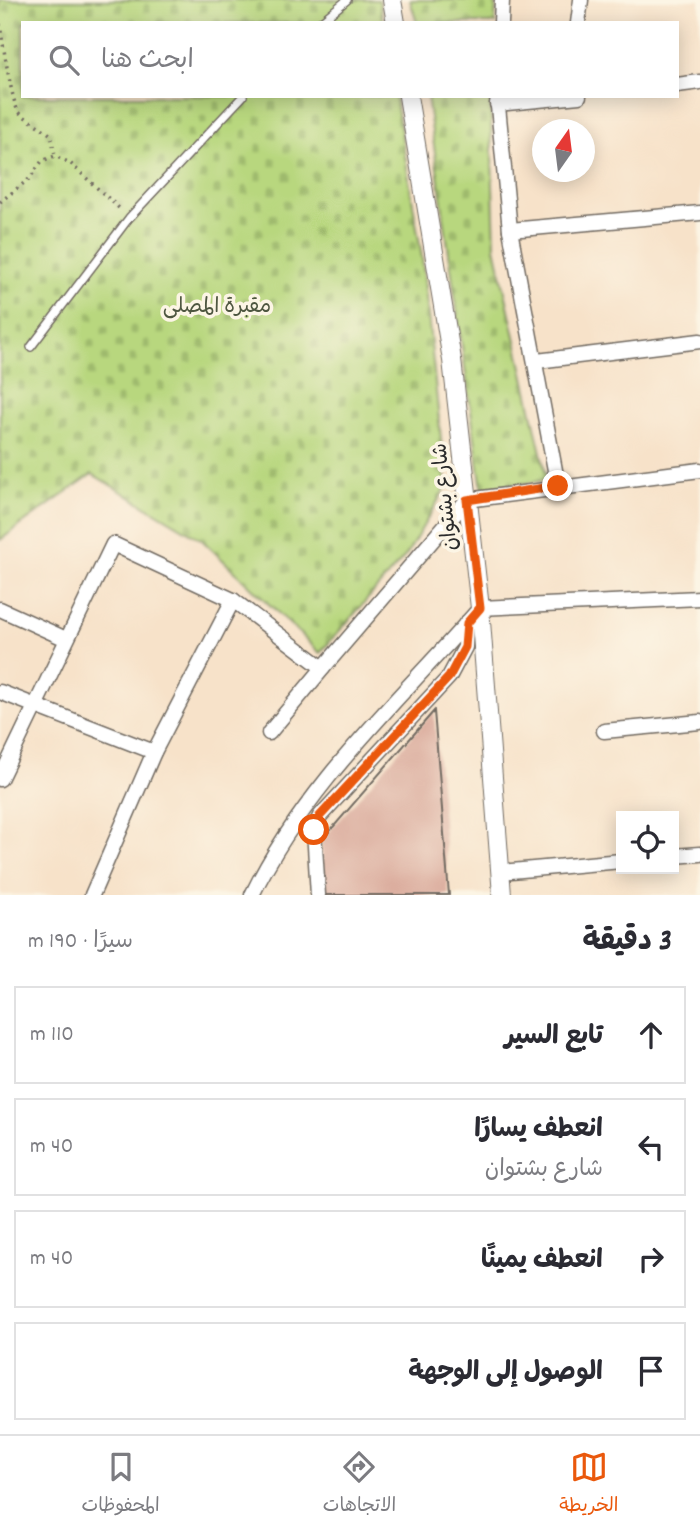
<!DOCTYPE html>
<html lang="ar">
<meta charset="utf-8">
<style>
:root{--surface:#fff;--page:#f7f7f7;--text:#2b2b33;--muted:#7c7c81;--line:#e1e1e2;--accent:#ea580c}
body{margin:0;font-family:Dekko,"Playpen Sans Arabic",sans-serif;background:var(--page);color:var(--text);direction:rtl}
.controls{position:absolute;right:21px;bottom:21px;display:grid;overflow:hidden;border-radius:0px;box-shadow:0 4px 18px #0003}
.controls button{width:63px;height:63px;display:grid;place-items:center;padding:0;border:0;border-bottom:2px solid var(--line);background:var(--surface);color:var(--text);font:35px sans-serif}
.compass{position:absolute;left:532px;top:119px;width:63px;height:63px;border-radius:50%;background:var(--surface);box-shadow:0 4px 18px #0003;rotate:14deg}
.stop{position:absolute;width:21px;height:21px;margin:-16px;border:5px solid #ea580c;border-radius:50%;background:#fff}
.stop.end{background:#ea580c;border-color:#fff;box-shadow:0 2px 7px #0008}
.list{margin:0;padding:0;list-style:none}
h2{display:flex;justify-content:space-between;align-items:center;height:91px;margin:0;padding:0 28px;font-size:30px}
h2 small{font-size:23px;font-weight:400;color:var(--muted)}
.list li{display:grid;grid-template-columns:46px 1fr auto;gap:21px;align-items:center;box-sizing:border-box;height:98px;margin:0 14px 14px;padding:0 14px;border:2px solid var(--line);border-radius:0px}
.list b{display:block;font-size:26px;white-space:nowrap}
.list p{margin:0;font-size:23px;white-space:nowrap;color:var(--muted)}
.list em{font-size:23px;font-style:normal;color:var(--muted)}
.icon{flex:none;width:38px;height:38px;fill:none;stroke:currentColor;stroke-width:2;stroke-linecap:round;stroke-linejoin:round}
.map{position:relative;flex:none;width:700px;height:895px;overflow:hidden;direction:ltr}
.search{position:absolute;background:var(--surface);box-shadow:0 4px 18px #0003;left:21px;right:21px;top:21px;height:77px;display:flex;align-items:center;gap:18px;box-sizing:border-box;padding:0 24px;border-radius:0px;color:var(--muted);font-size:26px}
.sheet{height:539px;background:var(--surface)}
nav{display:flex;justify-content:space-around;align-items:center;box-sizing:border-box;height:98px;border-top:2px solid var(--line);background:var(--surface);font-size:19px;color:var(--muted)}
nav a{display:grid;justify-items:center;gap:4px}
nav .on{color:var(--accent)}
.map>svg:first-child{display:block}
</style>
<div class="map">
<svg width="700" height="895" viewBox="0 0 700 895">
<defs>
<pattern id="cemetery-stones" width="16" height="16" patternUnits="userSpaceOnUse" patternTransform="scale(1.75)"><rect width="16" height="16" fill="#b8d77e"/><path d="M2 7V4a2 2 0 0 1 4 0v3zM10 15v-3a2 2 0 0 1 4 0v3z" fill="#9eb96d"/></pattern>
</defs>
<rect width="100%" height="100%" fill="#fcf5e5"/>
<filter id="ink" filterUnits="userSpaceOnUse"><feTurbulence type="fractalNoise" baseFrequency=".0143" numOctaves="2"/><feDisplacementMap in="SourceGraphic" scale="14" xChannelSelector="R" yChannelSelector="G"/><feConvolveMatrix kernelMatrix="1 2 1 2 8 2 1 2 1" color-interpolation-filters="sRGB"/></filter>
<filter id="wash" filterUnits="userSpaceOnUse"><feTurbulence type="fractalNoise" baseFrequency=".00686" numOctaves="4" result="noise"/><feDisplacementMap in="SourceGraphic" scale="28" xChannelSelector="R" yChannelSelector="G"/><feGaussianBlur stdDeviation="1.57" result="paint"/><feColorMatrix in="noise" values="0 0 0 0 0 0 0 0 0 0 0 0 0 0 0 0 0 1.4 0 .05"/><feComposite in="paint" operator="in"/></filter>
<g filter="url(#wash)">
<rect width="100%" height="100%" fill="#f7e2c9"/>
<!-- cemetery -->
<g fill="url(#cemetery-stones)" stroke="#728154" stroke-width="2">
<polygon points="0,0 379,0 383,23 23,23 23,96 395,96 422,258 446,487 407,554 320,653 202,540 92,474 0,540"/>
<polygon points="410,0 496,0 495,23 417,23"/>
<polygon points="427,96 490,96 495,247 547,480 482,489"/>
</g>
<g id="blocks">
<!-- building -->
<polygon fill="#daaa9b" points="434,711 449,895 325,895 321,841"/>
</g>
</g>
<g filter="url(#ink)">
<use href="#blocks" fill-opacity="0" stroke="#726b62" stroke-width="2"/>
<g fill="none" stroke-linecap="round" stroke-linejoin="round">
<defs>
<g id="service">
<polyline points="319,23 347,0"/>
<polyline points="31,347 129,218 243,96"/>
</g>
<g id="minor">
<polyline points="501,23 502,0"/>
<polyline points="578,23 581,0"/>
<polyline points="677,85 700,82"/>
<polyline points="497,96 510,230 558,486"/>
<polyline points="497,104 579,96"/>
<polyline points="510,230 700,213"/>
<polyline points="537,361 700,341"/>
<polyline points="0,609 66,639"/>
<polyline points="0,692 154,752"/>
<polyline points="604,731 700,722"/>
<polyline points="269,733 323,668"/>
<polyline points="0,779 113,544 233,600"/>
<polyline points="674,856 700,854"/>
<polyline points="500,872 621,861"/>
<polyline points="92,895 154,752 233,600 323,668 467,500 700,470"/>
<path d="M 252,895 C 305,785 400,699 480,608 L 700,598"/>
<polyline points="318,895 314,830 320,816 449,677 465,647 466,623"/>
</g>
<g id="tertiary">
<polyline points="392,0 396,23"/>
<polyline points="408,96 452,360 480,608 502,895"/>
</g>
</defs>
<!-- service casing -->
<use href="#service" stroke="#726b62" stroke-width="10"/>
<!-- minor casing -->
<use href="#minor" stroke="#726b62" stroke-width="17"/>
<!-- tertiary casing -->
<use href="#tertiary" stroke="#726b62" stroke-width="20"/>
<!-- path -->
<g stroke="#726b62" stroke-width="3.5" stroke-dasharray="2 5" stroke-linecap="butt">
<path d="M 0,24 C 2,38 12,105 19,112 C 28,121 41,126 51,135 L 55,156"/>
<polyline points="0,202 29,179 42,161 55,156 70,163 120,209"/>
</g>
<!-- service -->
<use href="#service" stroke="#fff" stroke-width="7"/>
<!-- minor -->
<use href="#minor" stroke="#fff" stroke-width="14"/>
<!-- tertiary -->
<use href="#tertiary" stroke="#fff" stroke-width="18"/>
</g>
</g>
<g fill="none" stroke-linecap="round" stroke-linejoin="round" filter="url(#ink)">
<!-- route -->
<polyline stroke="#ea580c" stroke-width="9" points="314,830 320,816 449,677 465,647 467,623 480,608 467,500 558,486"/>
</g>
<g text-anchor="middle" stroke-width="7" stroke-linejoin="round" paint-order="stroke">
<!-- park labels -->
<g font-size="21" fill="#4e5640" stroke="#fcf5e5">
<text x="217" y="312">مقبرة المصلى</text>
</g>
<!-- street labels -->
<g font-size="21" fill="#2b2b2b" stroke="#fcf5e5">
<text transform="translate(444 497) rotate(-96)" y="7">شارع بشتوان</text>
</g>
</g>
</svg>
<div class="controls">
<button><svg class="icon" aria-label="locate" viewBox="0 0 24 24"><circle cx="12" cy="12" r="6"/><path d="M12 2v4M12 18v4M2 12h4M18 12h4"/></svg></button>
</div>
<svg class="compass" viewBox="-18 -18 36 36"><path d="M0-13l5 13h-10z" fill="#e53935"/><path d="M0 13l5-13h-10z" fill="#7c7c81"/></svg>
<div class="stop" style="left:314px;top:830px"></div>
<div class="stop end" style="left:558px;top:486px"></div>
<div class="search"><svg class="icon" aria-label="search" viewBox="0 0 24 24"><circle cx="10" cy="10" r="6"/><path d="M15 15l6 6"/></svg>ابحث هنا</div>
</div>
<section class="sheet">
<h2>3 دقيقة<small>سيرًا · 190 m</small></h2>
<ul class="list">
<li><svg class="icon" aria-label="ahead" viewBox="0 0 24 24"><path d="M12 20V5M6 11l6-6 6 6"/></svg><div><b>تابع السير</b></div><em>110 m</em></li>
<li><svg class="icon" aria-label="left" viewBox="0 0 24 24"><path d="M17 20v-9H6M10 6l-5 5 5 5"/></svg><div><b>انعطف يسارًا</b><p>شارع بشتوان</p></div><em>40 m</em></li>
<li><svg class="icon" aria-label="right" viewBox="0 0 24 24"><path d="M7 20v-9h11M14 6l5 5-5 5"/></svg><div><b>انعطف يمينًا</b></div><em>40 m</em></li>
<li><svg class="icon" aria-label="arrive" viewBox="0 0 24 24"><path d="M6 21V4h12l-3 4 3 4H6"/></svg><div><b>الوصول إلى الوجهة</b></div></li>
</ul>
</section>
<nav>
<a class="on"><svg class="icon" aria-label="map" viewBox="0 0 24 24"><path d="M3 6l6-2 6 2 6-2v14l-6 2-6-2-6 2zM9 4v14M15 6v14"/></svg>الخريطة</a>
<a><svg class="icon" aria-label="directions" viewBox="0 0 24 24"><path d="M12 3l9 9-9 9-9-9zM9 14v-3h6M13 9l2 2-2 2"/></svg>الاتجاهات</a>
<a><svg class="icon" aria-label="saved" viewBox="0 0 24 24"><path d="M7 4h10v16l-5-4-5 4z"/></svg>المحفوظات</a>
</nav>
